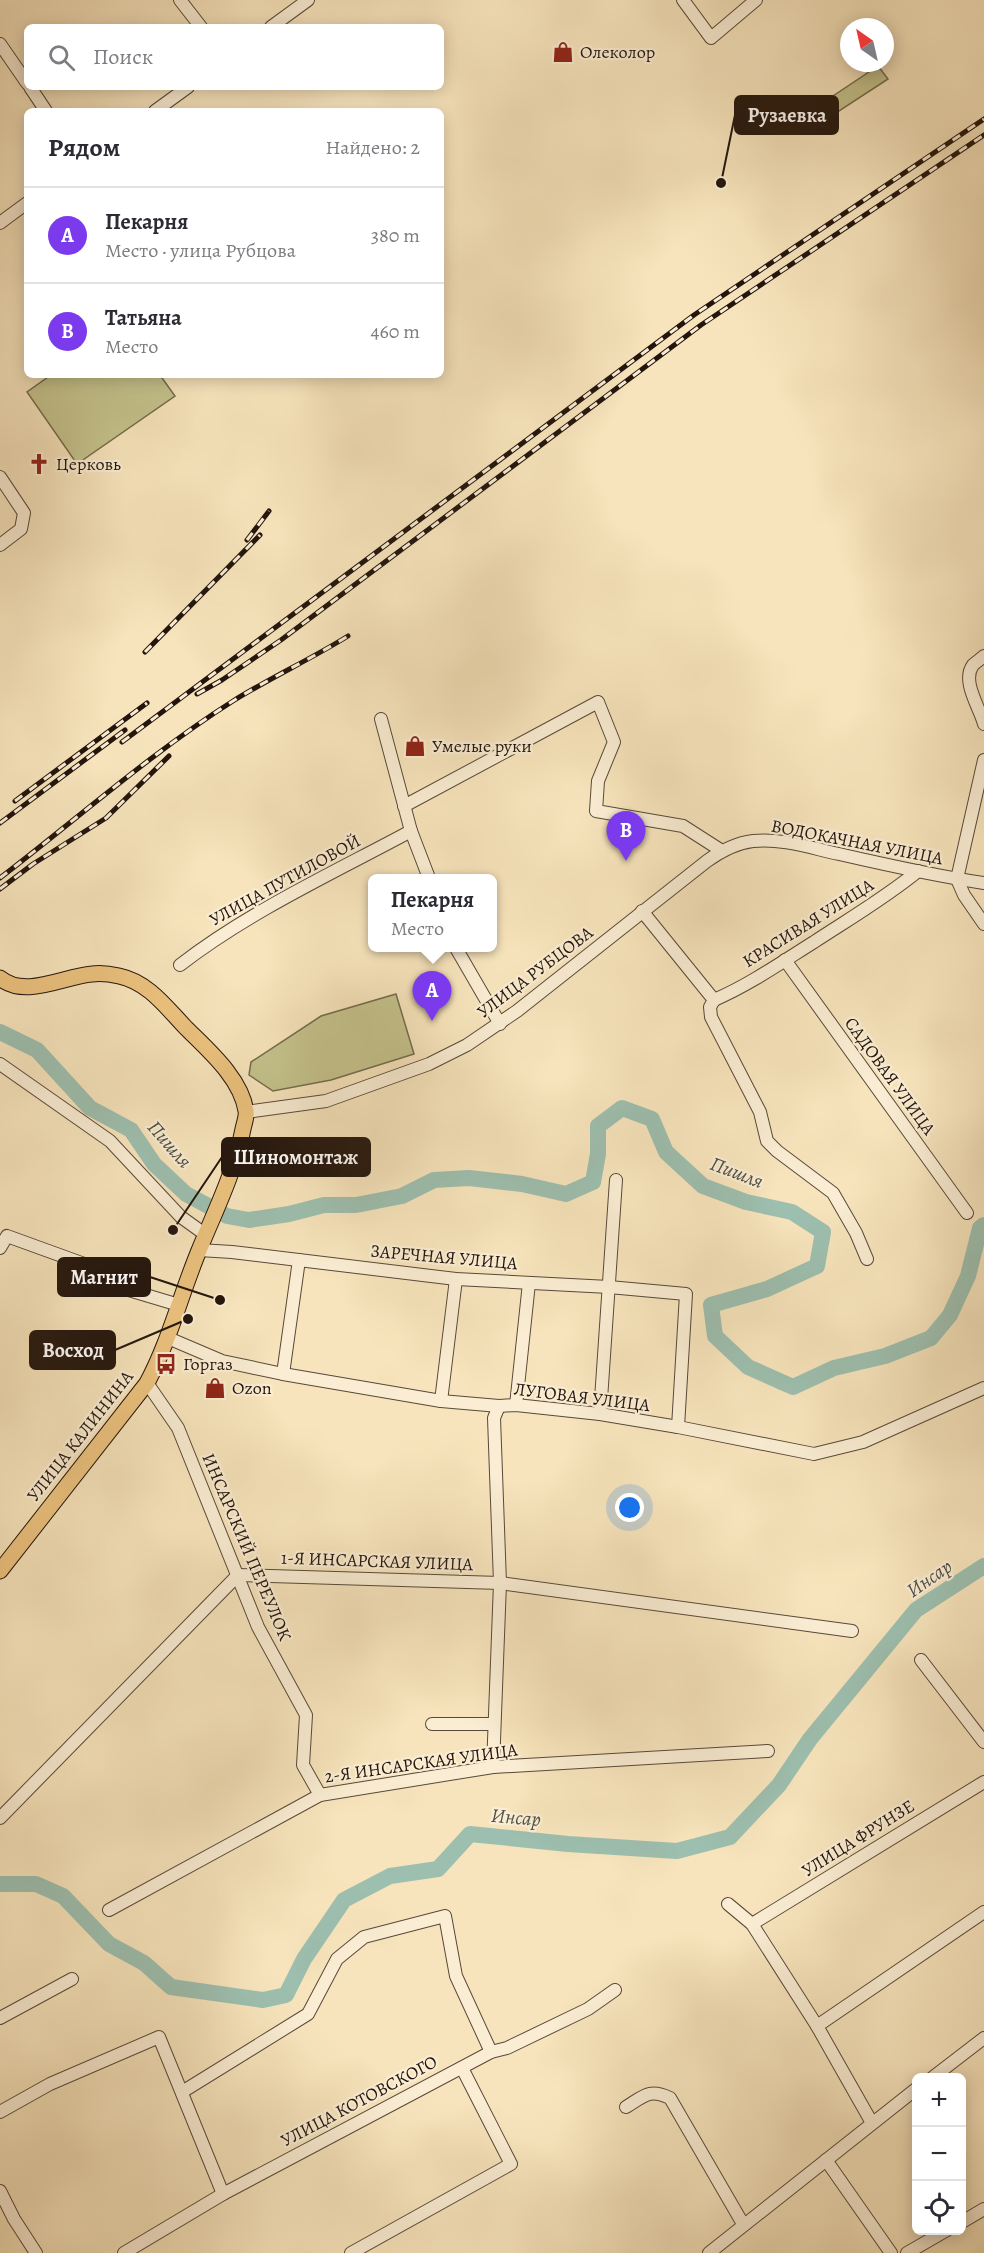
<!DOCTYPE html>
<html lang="ru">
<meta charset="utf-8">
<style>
:root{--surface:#fff;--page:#f2f2f3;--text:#2b2b33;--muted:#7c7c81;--line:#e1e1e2;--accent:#7c3aed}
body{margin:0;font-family:Alegreya,serif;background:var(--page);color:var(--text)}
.controls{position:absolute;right:18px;bottom:18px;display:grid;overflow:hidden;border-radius:9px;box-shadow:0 3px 15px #0003}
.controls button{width:54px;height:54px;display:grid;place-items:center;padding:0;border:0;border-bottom:2px solid var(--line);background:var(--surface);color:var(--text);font:30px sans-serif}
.compass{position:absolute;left:840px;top:18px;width:54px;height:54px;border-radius:50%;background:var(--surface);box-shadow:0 3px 15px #0003;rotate:326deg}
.you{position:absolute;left:630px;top:1508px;width:21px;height:21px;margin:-15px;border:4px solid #fff;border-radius:50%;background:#1a73e8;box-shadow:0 0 0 9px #1a73e833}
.badge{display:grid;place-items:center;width:39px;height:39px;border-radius:50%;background:var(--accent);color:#fff;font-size:20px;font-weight:700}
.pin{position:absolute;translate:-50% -50px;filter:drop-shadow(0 2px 3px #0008)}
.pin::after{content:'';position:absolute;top:32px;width:21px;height:18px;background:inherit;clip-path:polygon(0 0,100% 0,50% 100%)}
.popup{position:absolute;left:368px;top:874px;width:129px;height:78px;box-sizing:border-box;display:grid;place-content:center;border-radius:9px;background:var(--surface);filter:drop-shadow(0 2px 4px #0005);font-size:20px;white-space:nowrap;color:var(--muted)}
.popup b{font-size:22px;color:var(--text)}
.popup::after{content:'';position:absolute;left:50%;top:100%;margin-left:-12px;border:12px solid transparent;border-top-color:var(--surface)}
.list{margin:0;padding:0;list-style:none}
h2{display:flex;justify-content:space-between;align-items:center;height:78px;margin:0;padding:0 24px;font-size:26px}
h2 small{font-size:20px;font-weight:400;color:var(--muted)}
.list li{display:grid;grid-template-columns:39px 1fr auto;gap:18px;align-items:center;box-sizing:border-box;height:96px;padding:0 24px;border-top:2px solid var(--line)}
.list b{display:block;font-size:22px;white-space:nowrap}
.list p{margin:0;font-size:20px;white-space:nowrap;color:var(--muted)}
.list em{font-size:20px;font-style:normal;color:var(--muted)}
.icon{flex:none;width:33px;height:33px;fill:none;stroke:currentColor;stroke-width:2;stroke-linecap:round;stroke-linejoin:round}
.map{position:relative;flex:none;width:984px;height:2253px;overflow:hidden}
.search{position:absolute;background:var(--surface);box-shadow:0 3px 15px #0003;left:24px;top:24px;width:420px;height:66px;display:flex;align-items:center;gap:15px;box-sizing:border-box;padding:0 21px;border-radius:9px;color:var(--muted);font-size:22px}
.panel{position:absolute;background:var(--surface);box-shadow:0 3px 15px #0003;left:24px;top:108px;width:420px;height:270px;border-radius:9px}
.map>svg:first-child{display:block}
</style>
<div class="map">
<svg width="984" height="2253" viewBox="0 0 984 2253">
<rect width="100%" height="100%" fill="#f7e4bc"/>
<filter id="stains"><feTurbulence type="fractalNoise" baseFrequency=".00333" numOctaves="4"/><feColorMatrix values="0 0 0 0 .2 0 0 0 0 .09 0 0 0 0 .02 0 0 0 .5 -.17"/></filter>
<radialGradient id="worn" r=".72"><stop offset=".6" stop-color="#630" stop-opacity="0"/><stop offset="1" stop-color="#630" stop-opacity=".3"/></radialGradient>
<!-- green -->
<g fill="#c4c28c" stroke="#746c4c" stroke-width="1.5">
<polygon points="878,66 888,79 836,113 827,100"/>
<polygon points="51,375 160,375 175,396 77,464 27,392"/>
<polygon points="396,994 414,1054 331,1080 273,1091 249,1075 251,1062 321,1016"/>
</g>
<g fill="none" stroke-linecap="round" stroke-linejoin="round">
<!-- river -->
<g stroke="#9dbfaf" stroke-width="16">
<polyline points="0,1032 37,1050 90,1108 131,1130 154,1164 186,1194 227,1216 249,1220 289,1214 324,1205 356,1205 402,1196 434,1180 469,1178 522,1184 566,1194 593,1182 598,1154 598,1126 622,1108 652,1119 666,1152 703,1186 746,1202 792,1212 823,1232 817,1266 767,1289 711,1305 715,1336 748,1367 793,1387 834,1368 885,1356 931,1338 950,1315 968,1276 980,1228 984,1225"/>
<polyline points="0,1884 36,1884 63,1896 109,1944 144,1963 171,1987 263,2000 286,1995 304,1959 344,1900 390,1876 438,1869 470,1834 568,1844 677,1851 730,1837 779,1785 810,1739 916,1610 984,1566"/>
</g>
<defs>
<g id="minor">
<polyline points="180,0 201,27"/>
<polyline points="683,0 711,38 756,0"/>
<polyline points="271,27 308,0"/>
<polyline points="0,44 27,83"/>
<polyline points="30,87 46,111"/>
<polyline points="155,111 188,87"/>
<polyline points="0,223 27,203"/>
<polyline points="0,477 24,513 21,529 0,545"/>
<path d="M 984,656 C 981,659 976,662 973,665 C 961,681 980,708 984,724"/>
<polyline points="381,719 411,831 429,878"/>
<polyline points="404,806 598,702 614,742 598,781 596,811 683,826 722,851"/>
<polyline points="957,879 984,760"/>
<polyline points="957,879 964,895 984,924"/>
<polyline points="642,911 714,1000"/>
<polyline points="456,948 500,1024"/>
<polyline points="785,960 967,1213"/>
<path d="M 180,965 C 250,911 333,873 411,831"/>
<polyline points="714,1000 710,1007 711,1017 760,1112 767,1141 777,1151 833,1193 856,1233 867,1259"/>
<path d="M 714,1000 C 749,985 782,962 814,942 C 849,919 885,898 918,871"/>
<polyline points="0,1064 110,1141 181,1217 206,1235"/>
<path d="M 246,1112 L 326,1101 L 429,1064 L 467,1045 L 517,1011 L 707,861 C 721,851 736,843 753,841 C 782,838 811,848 839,854 C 887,865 935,876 984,883"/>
<polyline points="0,1248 7,1236 98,1269 122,1288 179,1305"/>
<polyline points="199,1250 232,1252 456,1279 609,1287 686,1294 678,1427"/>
<polyline points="168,1338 222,1361 283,1374 441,1401 499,1406 516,1405 600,1414 678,1427 814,1454 863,1442 984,1388"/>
<polyline points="283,1374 299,1260"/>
<polyline points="147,1383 178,1428 258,1627 306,1715 303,1765 320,1795"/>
<polyline points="441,1401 456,1279"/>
<polyline points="516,1405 529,1283"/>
<polyline points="600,1414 616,1180"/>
<polyline points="921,1660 984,1742"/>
<polyline points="432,1724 494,1724"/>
<polyline points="493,1767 500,1583 494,1418 499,1406"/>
<polyline points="0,1818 238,1575 500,1583 852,1631"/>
<polyline points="728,1904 752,1924 817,2026 872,2123"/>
<polyline points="109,1910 320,1795 493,1767 768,1751"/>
<polyline points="752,1924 984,1782"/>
<polyline points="0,2018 72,1979"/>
<polyline points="817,2026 984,1912"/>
<polyline points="932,2078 984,2038"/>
<polyline points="182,2092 308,2014 337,1959 364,1937 445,1916 456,1976 491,2052"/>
<path d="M 626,2107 C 644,2096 649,2088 670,2098 L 743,2224"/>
<polyline points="0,2112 50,2084 159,2037 223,2194"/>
<polyline points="826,2160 891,2253"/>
<polyline points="0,2191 14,2219 36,2253"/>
<polyline points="962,2222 984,2209"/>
<polyline points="124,2253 223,2194 491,2052 507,2048 588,2009 615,1990"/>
<polyline points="351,2253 511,2164 462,2068"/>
<polyline points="709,2253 916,2089"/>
<polyline points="907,2253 947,2230"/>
</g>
<path id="major" d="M 0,978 C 25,999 64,976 92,974 C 101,973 110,974 119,976 C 148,982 166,1007 186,1028 C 208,1050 241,1078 246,1111 C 247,1116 244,1124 243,1129 C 235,1171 216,1209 200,1248 C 181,1293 170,1340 147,1383 L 0,1571"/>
</defs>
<!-- minor casing -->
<use href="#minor" stroke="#584939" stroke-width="14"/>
<!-- major casing -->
<use href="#major" stroke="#23150d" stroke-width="17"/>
<!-- minor -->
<use href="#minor" stroke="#faedd3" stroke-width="12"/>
<!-- major -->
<use href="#major" stroke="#ecc27e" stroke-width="15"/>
<defs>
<g id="rail">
<polyline points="247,540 269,511"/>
<polyline points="145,652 260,535"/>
<polyline points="197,694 222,680 281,640 701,325 984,135"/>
<polyline points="122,742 694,315 984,119"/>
<polyline points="15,801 147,703"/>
<polyline points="0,823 125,730"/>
<path d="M 0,878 C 77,819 151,753 233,701 C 270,678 311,659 348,636"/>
<polyline points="0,889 33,864 106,818 169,756"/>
</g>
</defs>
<!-- rail casing -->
<use href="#rail" stroke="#23150d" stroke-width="5"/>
<!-- rail -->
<use href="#rail" stroke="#faedd3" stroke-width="3" stroke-dasharray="9" stroke-linecap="butt"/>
</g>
<!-- icons -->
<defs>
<symbol id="shop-bare" viewBox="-9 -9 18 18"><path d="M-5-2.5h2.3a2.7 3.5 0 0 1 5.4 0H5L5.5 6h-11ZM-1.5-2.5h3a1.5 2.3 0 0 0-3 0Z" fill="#8f2418" stroke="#faedd3" stroke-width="2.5" paint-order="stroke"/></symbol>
<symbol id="church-bare" viewBox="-9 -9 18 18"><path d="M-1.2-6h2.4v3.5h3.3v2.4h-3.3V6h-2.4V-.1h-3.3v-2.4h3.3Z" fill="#8f2418" stroke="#faedd3" stroke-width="2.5" paint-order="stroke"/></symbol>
<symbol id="bus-bare" viewBox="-9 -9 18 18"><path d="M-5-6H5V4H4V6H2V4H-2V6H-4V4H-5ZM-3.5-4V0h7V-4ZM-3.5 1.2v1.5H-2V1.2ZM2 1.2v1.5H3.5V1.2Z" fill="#8f2418" stroke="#faedd3" stroke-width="2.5" paint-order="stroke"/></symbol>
</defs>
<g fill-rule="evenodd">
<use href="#shop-bare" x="548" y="37" width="30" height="30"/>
<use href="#church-bare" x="24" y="449" width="30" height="30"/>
<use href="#shop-bare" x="400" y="731" width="30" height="30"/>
<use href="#bus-bare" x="151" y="1349" width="30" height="30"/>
<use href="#shop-bare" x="200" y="1373" width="30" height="30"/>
</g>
<g text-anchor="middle" stroke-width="4.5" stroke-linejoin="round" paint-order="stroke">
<!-- poi labels -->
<g font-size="18" fill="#23150d" stroke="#faedd3" text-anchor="start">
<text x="580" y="58">Олеколор</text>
<text x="56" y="470">Церковь</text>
<text x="432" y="752">Умелые руки</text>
<text x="183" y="1370">Горгаз</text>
<text x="232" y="1394">Ozon</text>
</g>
<!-- street labels -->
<g font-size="18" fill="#23150d" stroke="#faedd3">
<text transform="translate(857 842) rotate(11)" y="6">ВОДОКАЧНАЯ УЛИЦА</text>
<text transform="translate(285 880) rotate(-29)" y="6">УЛИЦА ПУТИЛОВОЙ</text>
<text transform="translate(808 923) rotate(-32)" y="6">КРАСИВАЯ УЛИЦА</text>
<text transform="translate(535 972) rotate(-37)" y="6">УЛИЦА РУБЦОВА</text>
<text transform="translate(890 1076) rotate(54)" y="6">САДОВАЯ УЛИЦА</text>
<text transform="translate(444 1257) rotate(5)" y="6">ЗАРЕЧНАЯ УЛИЦА</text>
<text transform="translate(582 1397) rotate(7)" y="6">ЛУГОВАЯ УЛИЦА</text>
<text transform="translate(80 1436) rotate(-52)" y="6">УЛИЦА КАЛИНИНА</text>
<text transform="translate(247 1547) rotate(67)" y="6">ИНСАРСКИЙ ПЕРЕУЛОК</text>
<text transform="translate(377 1561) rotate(2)" y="6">1-Я ИНСАРСКАЯ УЛИЦА</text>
<text transform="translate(421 1763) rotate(-8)" y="6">2-Я ИНСАРСКАЯ УЛИЦА</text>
<text transform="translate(858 1838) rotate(-32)" y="6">УЛИЦА ФРУНЗЕ</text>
<text transform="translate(359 2101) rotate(-28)" y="6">УЛИЦА КОТОВСКОГО</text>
</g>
<!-- water labels -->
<g font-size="20" font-style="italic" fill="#4e5046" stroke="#faedd3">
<text transform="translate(170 1144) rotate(49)" y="7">Пишля</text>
<text transform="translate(737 1172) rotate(21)" y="7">Пишля</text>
<text transform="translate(929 1578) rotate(-35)" y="7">Инсар</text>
<text transform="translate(516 1817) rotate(5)" y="7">Инсар</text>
</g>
</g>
<!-- callouts -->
<path fill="none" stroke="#23150d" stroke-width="2" d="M721 183L735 115M173 1230L222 1157M220 1300L150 1277M188 1319L115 1350"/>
<g fill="#23150d" stroke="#faedd3" stroke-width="2">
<circle cx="721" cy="183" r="6"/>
<circle cx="173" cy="1230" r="6"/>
<circle cx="220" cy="1300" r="6"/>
<circle cx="188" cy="1319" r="6"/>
</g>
<g fill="#23150d" stroke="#23150d" stroke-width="2">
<rect x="735" y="96" width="103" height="38" rx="6"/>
<rect x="222" y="1138" width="148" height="38" rx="6"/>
<rect x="58" y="1258" width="92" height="38" rx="6"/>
<rect x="30" y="1331" width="85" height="38" rx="6"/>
</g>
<g font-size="20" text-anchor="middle" font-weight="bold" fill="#fff">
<text x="787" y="122">Рузаевка</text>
<text x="296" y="1164">Шиномонтаж</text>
<text x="104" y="1284">Магнит</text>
<text x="73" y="1357">Восход</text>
</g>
<rect width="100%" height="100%" filter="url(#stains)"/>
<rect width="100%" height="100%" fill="url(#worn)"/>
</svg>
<div class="controls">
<button>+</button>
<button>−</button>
<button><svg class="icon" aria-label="locate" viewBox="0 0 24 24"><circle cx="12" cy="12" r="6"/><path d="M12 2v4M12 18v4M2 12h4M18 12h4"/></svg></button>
</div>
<svg class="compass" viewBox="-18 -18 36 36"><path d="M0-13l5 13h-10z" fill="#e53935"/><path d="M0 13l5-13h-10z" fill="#7c7c81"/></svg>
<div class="you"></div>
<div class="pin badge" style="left:432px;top:1021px">A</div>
<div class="popup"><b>Пекарня</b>Место</div>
<div class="pin badge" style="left:626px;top:861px">B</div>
<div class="search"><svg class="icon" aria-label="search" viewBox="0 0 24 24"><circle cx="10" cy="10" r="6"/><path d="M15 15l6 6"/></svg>Поиск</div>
<section class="panel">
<h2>Рядом<small>Найдено: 2</small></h2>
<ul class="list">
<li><span class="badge">A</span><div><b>Пекарня</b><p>Место · улица Рубцова</p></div><em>380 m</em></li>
<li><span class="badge">B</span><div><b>Татьяна</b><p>Место</p></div><em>460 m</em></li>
</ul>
</section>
</div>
